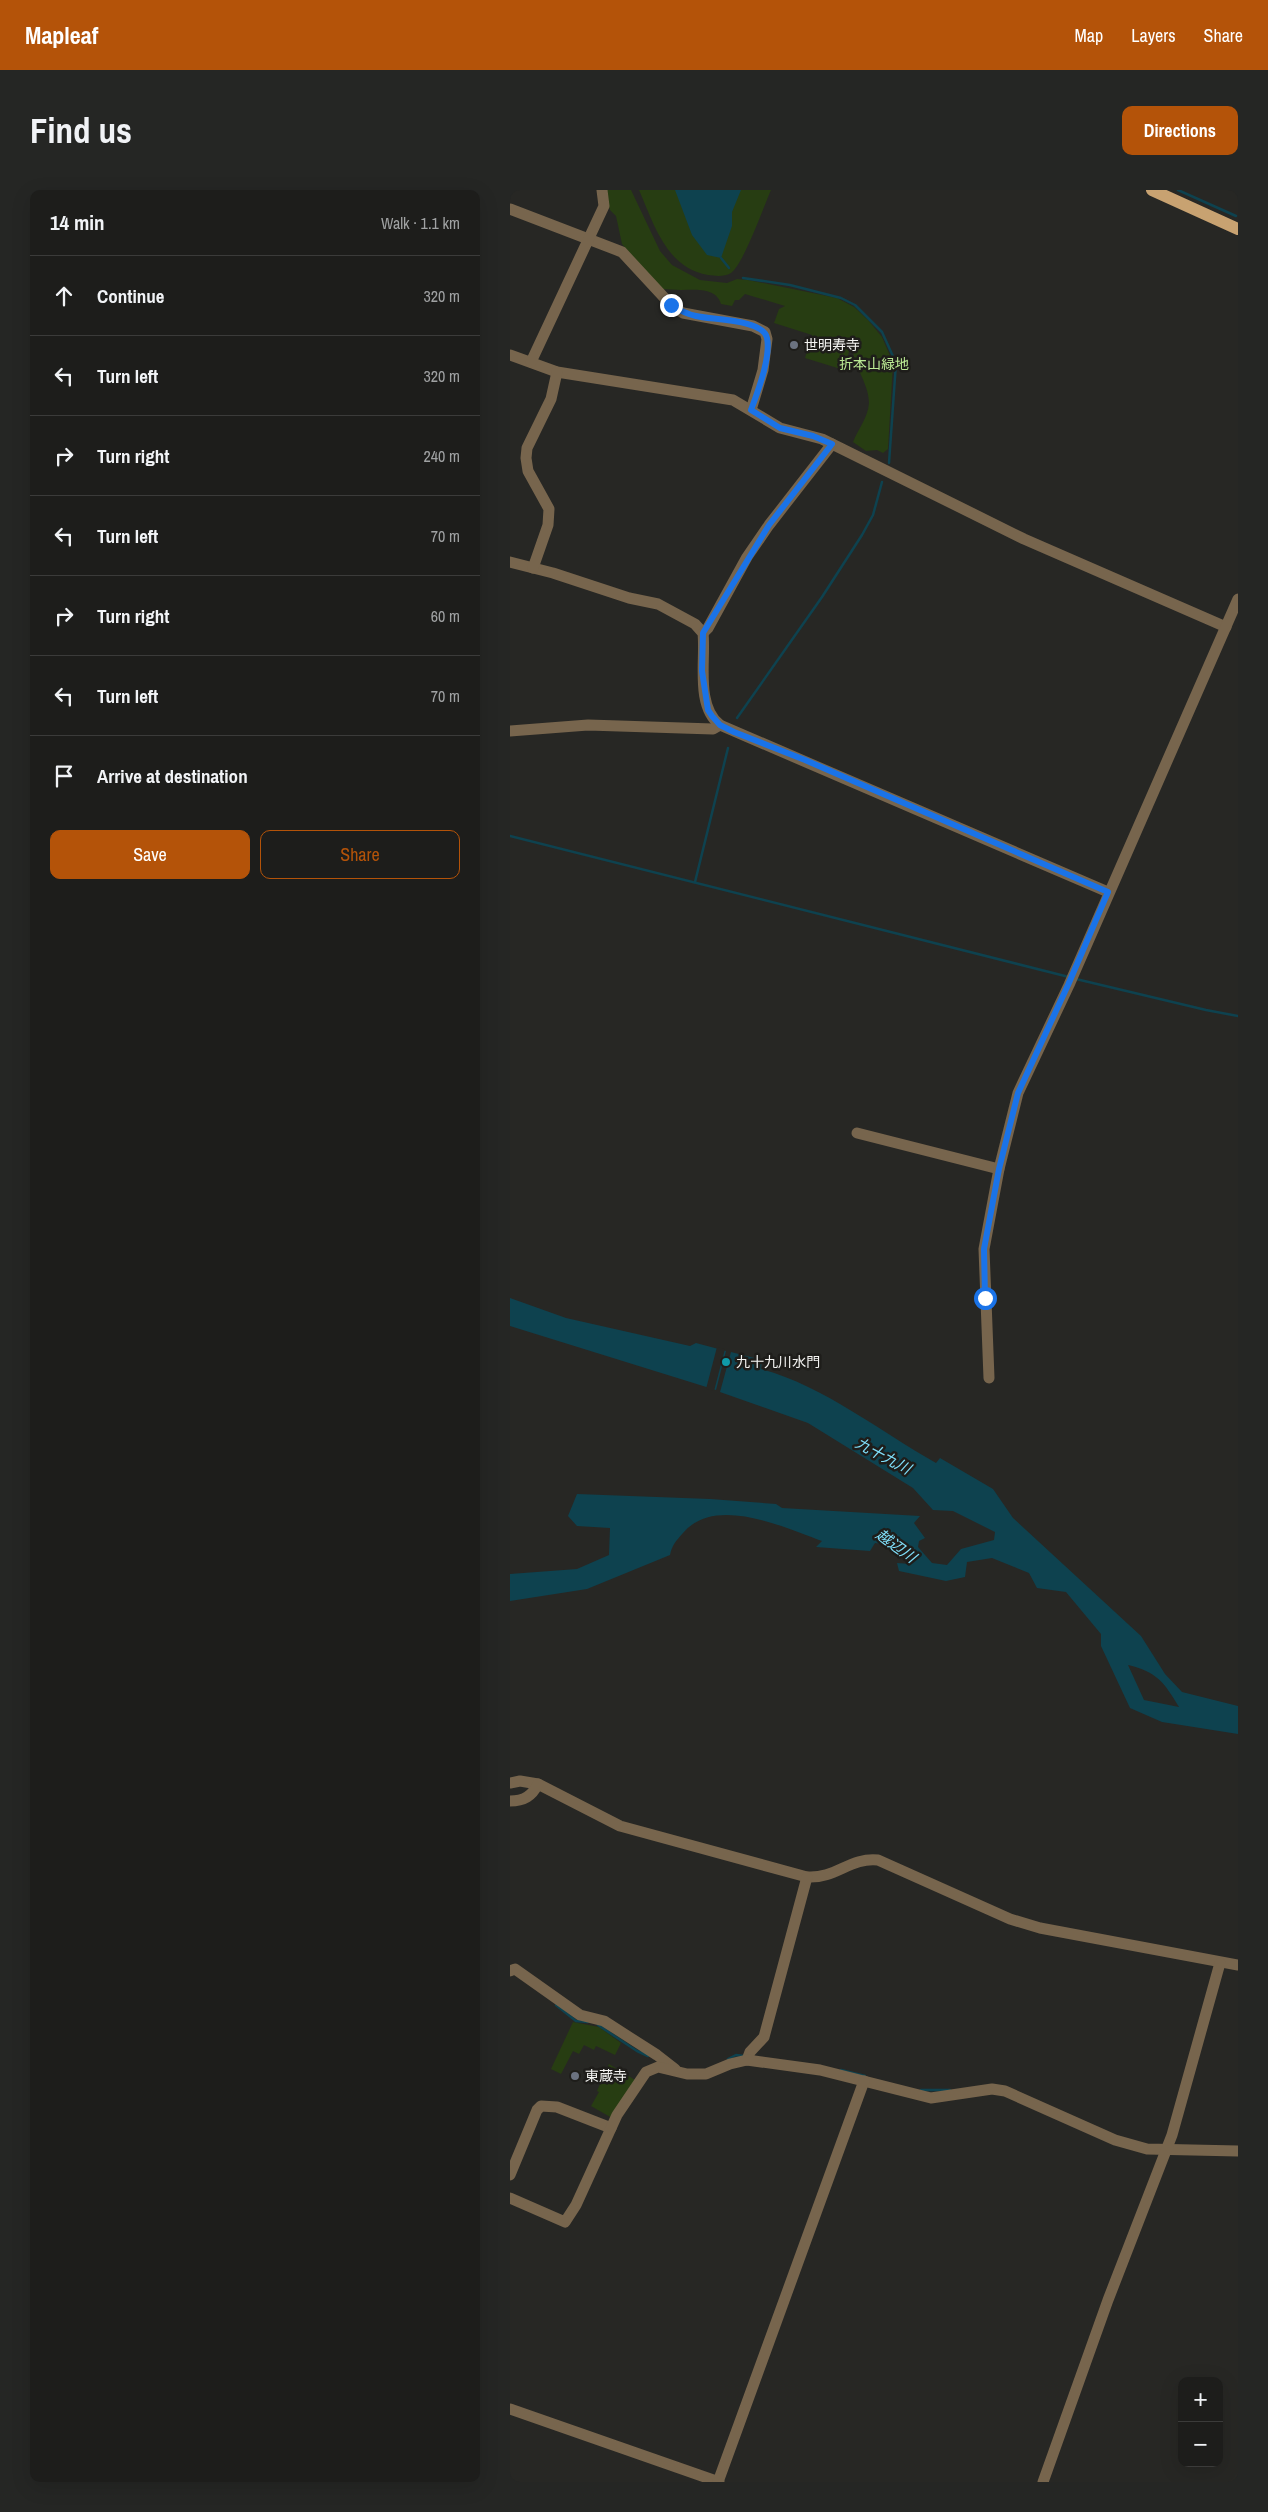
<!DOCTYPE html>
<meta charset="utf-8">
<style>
:root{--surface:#1d1d1b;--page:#252624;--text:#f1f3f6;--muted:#a0a2a3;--line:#3b3b3a;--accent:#b45309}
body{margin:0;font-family:"Archivo Narrow","Noto Sans JP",sans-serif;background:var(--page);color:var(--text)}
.controls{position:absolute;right:15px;bottom:15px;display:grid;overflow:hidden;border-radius:10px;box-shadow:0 5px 20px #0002}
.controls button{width:45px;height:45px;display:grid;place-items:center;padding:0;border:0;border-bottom:1px solid var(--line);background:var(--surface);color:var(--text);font:25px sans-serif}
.stop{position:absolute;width:15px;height:15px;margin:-11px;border:4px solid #1a73e8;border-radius:50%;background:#fff}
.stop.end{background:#1a73e8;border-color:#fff;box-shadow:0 1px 5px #0008}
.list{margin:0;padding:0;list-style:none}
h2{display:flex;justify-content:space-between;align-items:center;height:65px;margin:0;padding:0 20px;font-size:21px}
h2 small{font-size:16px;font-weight:400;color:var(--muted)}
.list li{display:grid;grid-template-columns:32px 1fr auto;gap:15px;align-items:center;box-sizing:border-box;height:80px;padding:0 20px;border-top:1px solid var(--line)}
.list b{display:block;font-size:19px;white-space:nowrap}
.list em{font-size:16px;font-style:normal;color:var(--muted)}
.actions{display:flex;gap:10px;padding:15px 20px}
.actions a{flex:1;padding:11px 0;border:1px solid var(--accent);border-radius:10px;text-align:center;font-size:18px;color:var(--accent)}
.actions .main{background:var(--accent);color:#fff}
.icon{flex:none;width:28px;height:28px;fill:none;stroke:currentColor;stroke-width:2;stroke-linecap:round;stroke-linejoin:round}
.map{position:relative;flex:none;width:728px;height:2292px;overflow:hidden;border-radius:10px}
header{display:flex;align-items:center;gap:30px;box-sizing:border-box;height:70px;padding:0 25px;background:var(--accent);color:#fff}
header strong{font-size:24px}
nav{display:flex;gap:28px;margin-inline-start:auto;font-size:18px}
.intro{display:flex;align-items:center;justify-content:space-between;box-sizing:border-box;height:120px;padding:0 30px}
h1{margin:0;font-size:35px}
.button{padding:12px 22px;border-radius:10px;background:var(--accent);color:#fff;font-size:18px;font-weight:700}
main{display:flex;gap:30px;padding:0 30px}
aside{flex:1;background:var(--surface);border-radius:10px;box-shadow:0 5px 20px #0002}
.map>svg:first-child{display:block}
</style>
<header>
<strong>Mapleaf</strong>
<nav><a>Map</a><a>Layers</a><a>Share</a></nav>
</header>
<div class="intro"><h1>Find us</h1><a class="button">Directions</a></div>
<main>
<aside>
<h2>14 min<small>Walk · 1.1 km</small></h2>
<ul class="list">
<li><svg class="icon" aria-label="ahead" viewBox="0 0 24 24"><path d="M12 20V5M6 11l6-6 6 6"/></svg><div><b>Continue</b></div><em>320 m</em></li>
<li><svg class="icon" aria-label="left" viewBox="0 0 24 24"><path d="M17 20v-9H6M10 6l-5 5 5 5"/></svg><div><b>Turn left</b></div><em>320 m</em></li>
<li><svg class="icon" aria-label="right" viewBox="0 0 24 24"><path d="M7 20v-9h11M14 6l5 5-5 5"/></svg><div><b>Turn right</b></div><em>240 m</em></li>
<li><svg class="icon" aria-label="left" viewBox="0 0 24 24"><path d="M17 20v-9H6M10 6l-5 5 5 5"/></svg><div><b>Turn left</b></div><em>70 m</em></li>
<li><svg class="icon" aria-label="right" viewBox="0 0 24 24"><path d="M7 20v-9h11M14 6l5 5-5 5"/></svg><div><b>Turn right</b></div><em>60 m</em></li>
<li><svg class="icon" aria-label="left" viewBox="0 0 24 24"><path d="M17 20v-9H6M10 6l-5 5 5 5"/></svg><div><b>Turn left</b></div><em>70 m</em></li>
<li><svg class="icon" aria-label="arrive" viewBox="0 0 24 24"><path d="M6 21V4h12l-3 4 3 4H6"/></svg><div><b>Arrive at destination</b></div></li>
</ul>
<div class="actions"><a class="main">Save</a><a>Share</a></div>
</aside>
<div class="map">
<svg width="728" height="2292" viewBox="0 0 728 2292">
<rect width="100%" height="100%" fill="#272724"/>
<!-- green -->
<g fill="#273d12">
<path d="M 94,0 L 121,0 L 150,61 L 162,75 L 190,90 L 217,93 L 227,89 L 238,90 L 327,108 L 344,117 L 358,130 L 372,147 L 383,173 L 378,259 L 373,263 L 367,260 L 356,261 L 343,252 C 348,239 358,228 359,213 C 359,190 338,172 343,147 L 334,180 L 295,168 L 302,145 L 264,133 L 269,119 L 275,116 L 235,104 L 229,110 L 225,110 L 222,116 L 211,114 C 206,97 185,100 171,100 C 164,100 158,99 151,99 L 112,54 L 106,26 L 100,20 Z"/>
<path d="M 129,0 L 261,0 C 254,16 233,75 221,83 C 214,87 206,86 198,85 C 156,78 144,34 129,0 Z"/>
<polygon points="63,1832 89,1837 111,1853 105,1865 86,1856 84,1860 74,1855 69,1864 63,1861 51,1884 41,1879"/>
<polygon points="99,1874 125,1890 102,1928 81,1916 89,1902 87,1901"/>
</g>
<!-- water -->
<g fill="#0e424f" fill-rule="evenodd">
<polygon points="165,0 231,0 222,22 222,36 211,68 197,65 182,45"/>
<polygon points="0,1108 56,1128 180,1156 186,1153 216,1161 206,1200 0,1136"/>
<path d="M 221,1162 L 252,1170 L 251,1179 C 314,1196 369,1241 426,1273 L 430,1268 L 483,1299 L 503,1328 L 631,1446 L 655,1484 L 672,1502 L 728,1516 L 728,1544 L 652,1532 L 620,1518 L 591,1456 L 591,1444 L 556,1402 L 527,1398 L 519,1383 L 482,1368 L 457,1372 L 455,1387 L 436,1391 L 389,1381 L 387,1373 L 401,1374 L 378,1355 L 365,1353 L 360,1361 L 306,1357 L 312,1351 C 273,1337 205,1305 173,1343 C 166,1351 162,1355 160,1365 L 77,1399 L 0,1411 L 0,1384 L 67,1379 L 99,1365 L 100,1338 L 67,1336 L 58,1326 L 67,1304 L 200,1309 L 266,1314 L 272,1318 L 410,1326 L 404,1333 L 415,1348 L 409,1351 L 408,1357 L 422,1373 L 437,1375 L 451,1359 L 484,1350 L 485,1342 L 443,1321 L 423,1320 L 403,1298 L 298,1233 L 210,1202 ZM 618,1475 C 647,1482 654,1492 669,1517 L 634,1510 Z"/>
</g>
<!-- pier -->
<polygon fill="#272724" points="207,1157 215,1159 204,1201 196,1199"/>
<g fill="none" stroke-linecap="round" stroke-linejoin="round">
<!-- stream -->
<g stroke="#0e424f" stroke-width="2.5">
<polyline points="668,0 726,26"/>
<polyline points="211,68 219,78"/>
<polyline points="233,88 280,95 331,108 345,115 372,142 386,173 379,273"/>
<polyline points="227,528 312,407 352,345 363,325 372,292"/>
<polyline points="0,646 559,787"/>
<polyline points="185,692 218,558"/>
<polyline points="566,789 696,820 728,826"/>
<polyline points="46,1815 66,1831 78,1832"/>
<polyline points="88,1835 127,1861 138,1866"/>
<polyline points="218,1869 226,1865 234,1866"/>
<polyline points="331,1880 355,1886"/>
<polyline points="411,1900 440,1900"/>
</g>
<!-- minor -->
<g stroke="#77654d" stroke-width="11">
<polyline points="0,19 112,62 161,115 173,123 243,136 255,142 257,149 253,180 241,220"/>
<polyline points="0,165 47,182 223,210 270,238 312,249 514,349 716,437"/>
<polyline points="21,172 94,16 92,0"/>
<path d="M 0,372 L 43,383 L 119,408 L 148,414 L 185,434 L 193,443 C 196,469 185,516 210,535 L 598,702"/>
<polyline points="23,378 38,335 39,319 18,281 16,268 17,258 41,209 47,182"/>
<polyline points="193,443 198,438 237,367 259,335 322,254"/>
<polyline points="0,541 78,535 203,539 210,535"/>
<polyline points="347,943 489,979"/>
<polyline points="479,1188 474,1059 489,979 508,903 559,795 728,409"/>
<path d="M 0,1593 L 10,1591 L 28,1594 L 110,1636 L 297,1687 C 326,1689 340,1667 368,1670 L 500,1729 L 530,1738 L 728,1775"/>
<path d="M 0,1611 C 14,1611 22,1606 28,1594"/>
<polyline points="0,1781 5,1779 70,1825 94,1831 147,1865 165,1879"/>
<polyline points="237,1870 240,1862 254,1847 297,1687"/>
<polyline points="0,1985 27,1920 31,1916 47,1917 101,1938"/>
<polyline points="0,2008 55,2032 66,2015 107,1925 136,1882 148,1877 177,1884 196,1884 220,1874 237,1870 310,1880 421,1908 482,1899 495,1901 605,1950 637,1959 728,1961"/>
<polyline points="0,2219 209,2292"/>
<polyline points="208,2292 354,1891"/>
<polyline points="533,2292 598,2110 662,1945 710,1773"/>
</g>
<!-- major -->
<polyline stroke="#c8a271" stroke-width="12" points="642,0 728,39"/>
</g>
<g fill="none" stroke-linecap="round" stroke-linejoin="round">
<!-- route -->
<path stroke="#1a73e8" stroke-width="6" d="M 161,115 C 169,120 176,124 186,126 C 201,130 253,129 257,148 C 261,167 248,201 241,220 L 270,238 L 303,246 L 322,254 L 259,335 L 193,443 L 192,481 L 198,520 L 202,526 L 210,535 L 224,542 L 295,570 L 598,702 L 558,795 L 508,903 L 489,979 L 474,1059 L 475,1108"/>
</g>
<!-- markers -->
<g fill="#6b7280" stroke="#1e1d1a" stroke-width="2">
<circle cx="284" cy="155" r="5"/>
<circle cx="65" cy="1886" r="5"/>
</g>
<circle fill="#0f9aa8" stroke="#1e1d1a" stroke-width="2" cx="216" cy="1172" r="5"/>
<g text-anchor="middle" stroke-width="5" stroke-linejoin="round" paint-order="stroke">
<!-- poi labels -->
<g font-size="14" fill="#f4f4f2" stroke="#1e1d1a" text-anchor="start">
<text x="294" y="160">世明寿寺</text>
<text x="226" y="1177">九十九川水門</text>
<text x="75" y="1891">東蔵寺</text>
</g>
<!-- park labels -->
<g font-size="14" fill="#bbeb94" stroke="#1e1d1a">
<text x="364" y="179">折本山緑地</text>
</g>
<!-- water labels -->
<g font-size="15" font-style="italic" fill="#80e1fc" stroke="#1e1d1a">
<text transform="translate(373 1266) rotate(28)" y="5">九十九川</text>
<text transform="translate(386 1356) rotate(36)" y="5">越辺川</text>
</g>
</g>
</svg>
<div class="controls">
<button>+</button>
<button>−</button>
</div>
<div class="stop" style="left:475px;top:1108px"></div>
<div class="stop end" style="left:161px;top:115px"></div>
</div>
</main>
